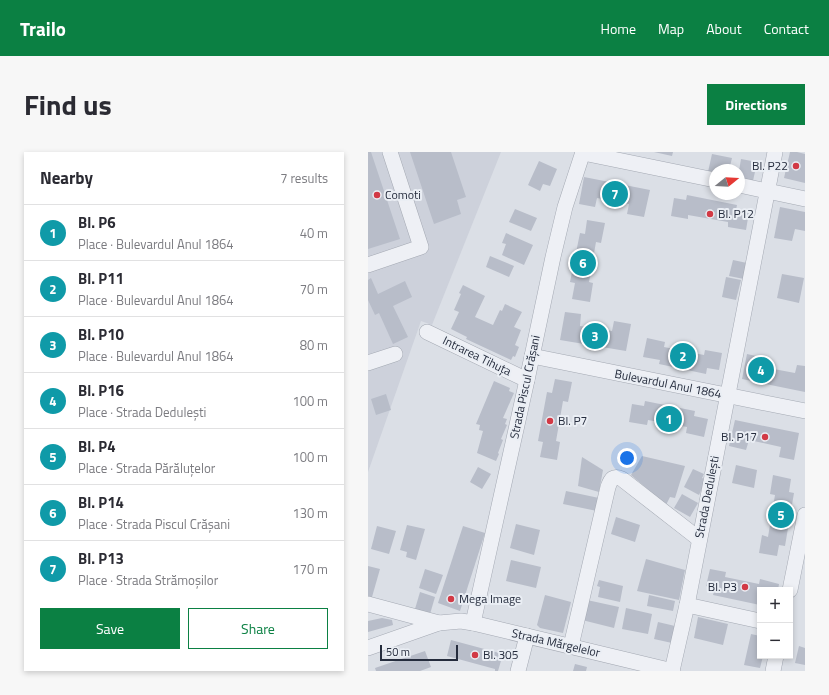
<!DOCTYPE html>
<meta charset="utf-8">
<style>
:root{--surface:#fff;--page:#f7f7f7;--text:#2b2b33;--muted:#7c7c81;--line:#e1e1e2;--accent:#0b8043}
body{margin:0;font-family:"Titillium Web",sans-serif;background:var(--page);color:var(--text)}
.controls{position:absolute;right:12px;bottom:12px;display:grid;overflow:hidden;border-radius:0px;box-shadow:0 2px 6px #0003}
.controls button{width:36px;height:36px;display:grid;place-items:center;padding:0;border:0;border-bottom:1px solid var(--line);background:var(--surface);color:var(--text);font:20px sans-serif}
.compass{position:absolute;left:341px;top:12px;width:36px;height:36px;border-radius:50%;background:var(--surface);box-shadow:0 2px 6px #0003;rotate:72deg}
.scale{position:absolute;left:12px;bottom:10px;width:78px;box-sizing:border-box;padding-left:4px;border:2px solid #252c3d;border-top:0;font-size:11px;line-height:14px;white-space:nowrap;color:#252c3d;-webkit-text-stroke:3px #eaeef4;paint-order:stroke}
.you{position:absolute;left:259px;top:306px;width:14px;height:14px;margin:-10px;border:3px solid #fff;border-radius:50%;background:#1a73e8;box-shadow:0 0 0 6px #1a73e833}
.badge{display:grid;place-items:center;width:26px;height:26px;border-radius:50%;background:var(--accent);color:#fff;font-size:13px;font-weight:700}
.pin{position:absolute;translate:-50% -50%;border:2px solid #fff;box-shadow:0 1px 4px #0006}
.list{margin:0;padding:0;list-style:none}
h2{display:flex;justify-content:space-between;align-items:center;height:52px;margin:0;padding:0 16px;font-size:17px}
h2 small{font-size:13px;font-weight:400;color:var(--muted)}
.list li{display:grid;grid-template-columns:26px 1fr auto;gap:12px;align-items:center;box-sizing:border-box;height:56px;padding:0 16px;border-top:1px solid var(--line)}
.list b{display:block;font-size:15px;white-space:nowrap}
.list p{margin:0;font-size:13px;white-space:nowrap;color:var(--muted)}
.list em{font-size:13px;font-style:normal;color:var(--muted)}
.actions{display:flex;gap:8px;padding:12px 16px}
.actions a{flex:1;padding:9px 0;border:1px solid var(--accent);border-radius:0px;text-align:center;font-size:14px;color:var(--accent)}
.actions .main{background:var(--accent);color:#fff}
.map{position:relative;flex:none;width:437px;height:519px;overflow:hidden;border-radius:0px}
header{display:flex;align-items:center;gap:24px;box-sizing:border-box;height:56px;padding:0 20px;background:var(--accent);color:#fff}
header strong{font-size:19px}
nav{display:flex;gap:22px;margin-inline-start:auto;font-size:14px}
.intro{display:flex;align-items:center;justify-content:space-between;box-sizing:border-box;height:96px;padding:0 24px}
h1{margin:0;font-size:28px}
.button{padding:10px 18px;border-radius:0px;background:var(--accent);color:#fff;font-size:14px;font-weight:700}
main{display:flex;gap:24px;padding:0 24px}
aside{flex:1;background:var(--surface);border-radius:0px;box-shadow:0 2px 6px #0003}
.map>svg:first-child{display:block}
</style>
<header>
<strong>Trailo</strong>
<nav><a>Home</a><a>Map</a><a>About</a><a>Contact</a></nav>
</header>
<div class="intro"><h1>Find us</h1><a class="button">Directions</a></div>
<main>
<aside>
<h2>Nearby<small>7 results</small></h2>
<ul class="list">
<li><span class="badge" style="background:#0f9aa8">1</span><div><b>Bl. P6</b><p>Place · Bulevardul Anul 1864</p></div><em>40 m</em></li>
<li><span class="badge" style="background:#0f9aa8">2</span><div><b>Bl. P11</b><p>Place · Bulevardul Anul 1864</p></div><em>70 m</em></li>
<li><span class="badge" style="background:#0f9aa8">3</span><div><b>Bl. P10</b><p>Place · Bulevardul Anul 1864</p></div><em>80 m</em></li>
<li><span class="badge" style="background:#0f9aa8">4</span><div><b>Bl. P16</b><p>Place · Strada Dedulești</p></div><em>100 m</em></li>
<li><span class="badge" style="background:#0f9aa8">5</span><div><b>Bl. P4</b><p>Place · Strada Părăluțelor</p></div><em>100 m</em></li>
<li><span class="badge" style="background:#0f9aa8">6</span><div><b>Bl. P14</b><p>Place · Strada Piscul Crășani</p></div><em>130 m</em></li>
<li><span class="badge" style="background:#0f9aa8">7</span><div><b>Bl. P13</b><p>Place · Strada Strămoșilor</p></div><em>170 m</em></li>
</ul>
<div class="actions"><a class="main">Save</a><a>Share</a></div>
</aside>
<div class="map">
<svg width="437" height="519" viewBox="0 0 437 519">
<rect width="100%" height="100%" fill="#dbdfe6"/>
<!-- built -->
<polygon fill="#cdd1db" points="0,0 133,0 64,173 53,169 0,320"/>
<!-- building -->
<g fill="#b8bdc9">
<polygon points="0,0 3,0 32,87 0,97"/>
<polygon points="42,0 83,0 98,45 89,48 93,62 66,72"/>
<polygon points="286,0 305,0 304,4"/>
<polygon points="422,0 429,0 437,2 437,31 416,26"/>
<polygon points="344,2 364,6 361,18 347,18 347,21 340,20"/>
<polygon points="373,7 389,10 385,29 371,27 371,19"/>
<polygon points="171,9 189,17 182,34 175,32 172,39 160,33"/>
<polygon points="216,25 282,38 276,65 259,62 261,52 229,46 227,55 211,52"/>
<polygon points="319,43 369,53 368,58 381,60 378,78 360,75 360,70 320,63 320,67 303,64 306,46 318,48"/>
<polygon points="412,55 437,60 437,79 427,77 424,89 406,86"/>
<polygon points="147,57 169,66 163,79 141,70"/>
<polygon points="219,68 237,71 233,91 228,90 221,130 225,131 222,150 204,147 207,131 202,130 212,81 217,82"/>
<polygon points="138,81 165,93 156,113 134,103 138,92 134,91"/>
<polygon points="122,104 146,114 141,125 118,115"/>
<polygon points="365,108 379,111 376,127 361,124"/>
<polygon points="414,122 436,126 431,151 409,146"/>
<polygon points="358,125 373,128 368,148 354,145"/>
<polygon points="3,126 10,142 37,129 44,145 25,154 40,185 25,192 11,161 7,163 0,148 0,128"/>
<polygon points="95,133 117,144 107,165 125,173 132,158 134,159 137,152 154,160 146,175 153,178 147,193 151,195 147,205 145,204 143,208 98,187 99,185 83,177 91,160 86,158 93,142 91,141"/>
<polygon points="197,160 213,162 212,174 244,179 246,169 263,172 258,199 192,188"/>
<polygon points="279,186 297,190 296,195 336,203 337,198 354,201 351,218 339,216 338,222 291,212 292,208 275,205"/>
<polygon points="379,202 397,206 395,215 427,221 429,213 437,214 437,240 374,227"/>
<polygon points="187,227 204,230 200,250 195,249 188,289 192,290 189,308 172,305 175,290 170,289 179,240 184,241"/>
<polygon points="126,229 142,236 141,239 146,241 135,266 139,267 137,272 139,273 133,287 135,288 130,301 131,302 128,309 109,301 115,279 111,278 112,273 108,272"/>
<polygon points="18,242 23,258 8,263 3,247"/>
<polygon points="277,249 327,259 326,264 340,267 336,285 318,281 319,275 280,268 279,273 261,270 264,252 276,254"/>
<polygon points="367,268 431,281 426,308 411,305 413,295 381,288 378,298 361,294"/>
<polygon points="274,304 317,314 307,346 302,345 298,353 263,323"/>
<polygon points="214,305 235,318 231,340 210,334"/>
<polygon points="368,313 389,318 386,336 364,331"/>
<polygon points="110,315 123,322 114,337 102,330"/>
<polygon points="325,317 336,322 334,326 338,328 331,343 316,335"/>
<polygon points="405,323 423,327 421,340 426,341 417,394 411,393 409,404 391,401 394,383 400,385 407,343 402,342"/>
<polygon points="198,339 231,346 229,359 195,352"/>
<polygon points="314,342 330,351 322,365 306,356"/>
<polygon points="248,365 272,373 267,390 243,382"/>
<polygon points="148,372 172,378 166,403 142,396"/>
<polygon points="39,373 57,377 48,408 38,405 39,400 32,398"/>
<polygon points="9,374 28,379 21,402 3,397"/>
<polygon points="95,374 117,381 92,459 70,451"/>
<polygon points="278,407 317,418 311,448 269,439"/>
<polygon points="143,408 173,415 168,436 138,429"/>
<polygon points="0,414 12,417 4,445 0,444"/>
<polygon points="57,417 75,423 68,442 51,436"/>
<polygon points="342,417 358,420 357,425 391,432 392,427 411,432 410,438 392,438 392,453 345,443 347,436 338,434"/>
<polygon points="231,428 255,434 252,450 230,445 232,435 229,434"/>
<polygon points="52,440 67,445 62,462 47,457"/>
<polygon points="177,443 203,450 195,481 172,476 169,473"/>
<polygon points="281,443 307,449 305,459 279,454"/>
<polygon points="219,448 251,455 246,476 214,468"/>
<polygon points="258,456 284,462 280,482 254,477"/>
<polygon points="330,465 360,472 355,493 326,486"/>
<polygon points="14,466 24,468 25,473 0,480 0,469"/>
<polygon points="290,470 307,474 304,491 286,487"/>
<polygon points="383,482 392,484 392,504 395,504 392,516 376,513"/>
<polygon points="83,488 135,502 130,519 127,519 127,517 79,504"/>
<polygon points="431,494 437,496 437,513 427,511"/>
<polygon points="57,499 63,515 52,519 8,519 7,516"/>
<polygon points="207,512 219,515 218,519 205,519"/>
</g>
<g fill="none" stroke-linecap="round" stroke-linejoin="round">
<defs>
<g id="minor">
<polyline points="215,1 347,28"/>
<polyline points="371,33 437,47"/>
<polyline points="0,113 53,95 22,0"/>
<polyline points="59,180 159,228"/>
<polyline points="164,204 437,259"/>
<polyline points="0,211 27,202"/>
<polyline points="422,438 437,363"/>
<polyline points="0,452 71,471"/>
<polyline points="319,453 392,469"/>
<polyline points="105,471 159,228 185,105 197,55 215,0"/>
<path d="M 203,494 L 240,335 C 243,327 245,323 254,327 L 331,387"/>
<polyline points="0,496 71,471 93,469 105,471 305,519"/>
<polyline points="150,519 159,484"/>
<polyline points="304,519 319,453 407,0"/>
<polyline points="405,519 408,504"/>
</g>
</defs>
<!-- minor casing -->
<use href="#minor" stroke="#a4a9b3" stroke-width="16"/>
<!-- minor -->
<use href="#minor" stroke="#eef0f5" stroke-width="15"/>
</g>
<!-- markers -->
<g fill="#d23945" stroke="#eaeef4" stroke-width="1.5">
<circle cx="428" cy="14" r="4"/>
<circle cx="9" cy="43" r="4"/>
<circle cx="342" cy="62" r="4"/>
<circle cx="182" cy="269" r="4"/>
<circle cx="397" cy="285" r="4"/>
<circle cx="377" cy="435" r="4"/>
<circle cx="83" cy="447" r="4"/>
<circle cx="107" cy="503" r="4"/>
</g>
<g text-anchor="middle" stroke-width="4" stroke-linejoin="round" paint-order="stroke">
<!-- poi labels -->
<g font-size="12" fill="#252c3d" stroke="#eaeef4" text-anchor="start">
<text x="420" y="18" text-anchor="end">Bl. P22</text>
<text x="17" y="47">Comoti</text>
<text x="350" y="66">Bl. P12</text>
<text x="190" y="273">Bl. P7</text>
<text x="389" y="289" text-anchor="end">Bl. P17</text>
<text x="369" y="439" text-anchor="end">Bl. P3</text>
<text x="91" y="451">Mega Image</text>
<text x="115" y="507">Bl. 305</text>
</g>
<!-- street labels -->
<g font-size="12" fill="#252c3d" stroke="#eaeef4">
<text transform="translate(109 204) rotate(26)" y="4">Intrarea Tihuța</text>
<text transform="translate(300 232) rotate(11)" y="4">Bulevardul Anul 1864</text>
<text transform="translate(157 235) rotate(-78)" y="4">Strada Piscul Crășani</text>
<text transform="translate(339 345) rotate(-79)" y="4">Strada Dedulești</text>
<text transform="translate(188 491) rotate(13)" y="4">Strada Mărgelelor</text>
</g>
</g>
</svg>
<div class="controls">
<button>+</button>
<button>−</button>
</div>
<svg class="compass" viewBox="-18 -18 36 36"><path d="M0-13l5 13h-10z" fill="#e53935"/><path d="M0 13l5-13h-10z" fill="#7c7c81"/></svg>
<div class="scale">50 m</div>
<div class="you"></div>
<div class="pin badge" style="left:301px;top:267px;background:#0f9aa8">1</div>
<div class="pin badge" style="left:315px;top:204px;background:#0f9aa8">2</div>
<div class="pin badge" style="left:227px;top:184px;background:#0f9aa8">3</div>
<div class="pin badge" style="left:393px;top:218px;background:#0f9aa8">4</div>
<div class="pin badge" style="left:413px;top:363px;background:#0f9aa8">5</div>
<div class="pin badge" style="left:215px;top:111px;background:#0f9aa8">6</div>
<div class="pin badge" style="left:247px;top:42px;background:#0f9aa8">7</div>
</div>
</main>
